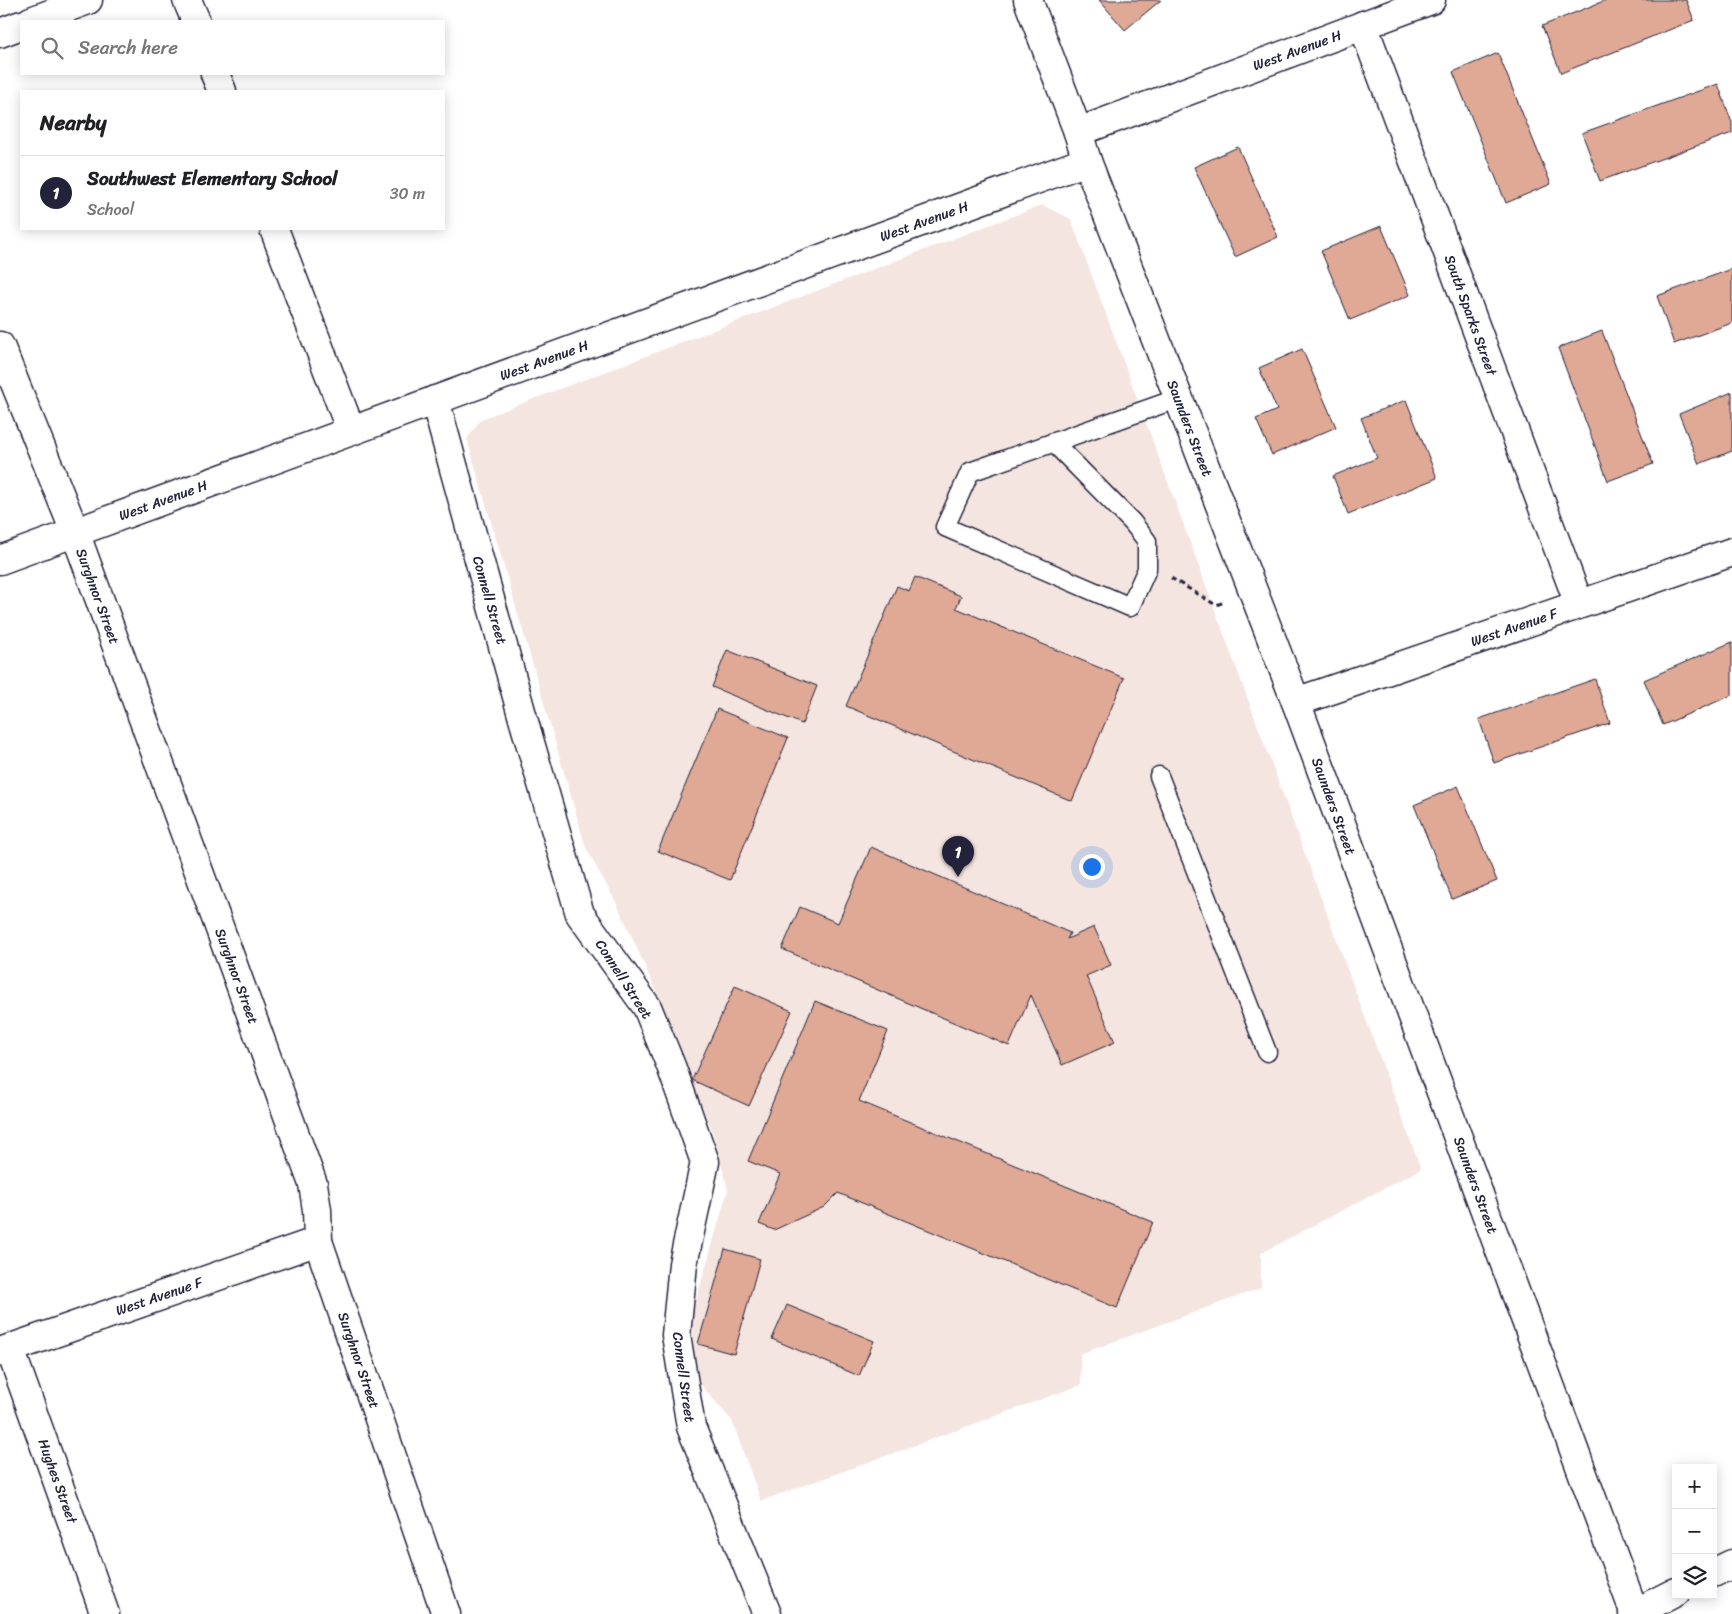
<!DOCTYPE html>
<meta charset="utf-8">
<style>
:root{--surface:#fff;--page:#f2f2f2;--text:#202124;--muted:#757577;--line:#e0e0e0;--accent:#22223b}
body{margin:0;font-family:Sriracha,sans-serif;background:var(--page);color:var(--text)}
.controls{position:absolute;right:15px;bottom:15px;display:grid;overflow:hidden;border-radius:0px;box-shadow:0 2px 12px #0003}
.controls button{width:45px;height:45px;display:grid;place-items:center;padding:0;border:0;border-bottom:1px solid var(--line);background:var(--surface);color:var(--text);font:25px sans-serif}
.you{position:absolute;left:1091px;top:866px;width:18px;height:18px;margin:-12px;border:4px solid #fff;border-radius:50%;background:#1a73e8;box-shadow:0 0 0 8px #1a73e833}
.badge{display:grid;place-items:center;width:32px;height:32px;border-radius:50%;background:var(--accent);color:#fff;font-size:16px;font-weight:700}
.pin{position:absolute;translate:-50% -41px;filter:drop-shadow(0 1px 2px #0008)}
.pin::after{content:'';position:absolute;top:26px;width:18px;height:15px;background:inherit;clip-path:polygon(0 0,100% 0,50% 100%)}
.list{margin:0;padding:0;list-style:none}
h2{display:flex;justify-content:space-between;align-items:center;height:65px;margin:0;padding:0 20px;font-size:21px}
h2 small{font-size:16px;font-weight:400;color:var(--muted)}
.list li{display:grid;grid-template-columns:32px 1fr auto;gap:15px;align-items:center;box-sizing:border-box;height:75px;padding:0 20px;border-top:1px solid var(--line)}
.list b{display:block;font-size:19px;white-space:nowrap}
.list p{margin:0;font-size:16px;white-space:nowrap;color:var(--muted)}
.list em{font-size:16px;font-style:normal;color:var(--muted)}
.icon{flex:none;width:28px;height:28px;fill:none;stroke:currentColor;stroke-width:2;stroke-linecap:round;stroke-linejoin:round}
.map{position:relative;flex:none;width:1732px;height:1614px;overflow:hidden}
.search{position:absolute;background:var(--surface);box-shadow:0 2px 12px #0003;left:20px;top:20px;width:425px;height:55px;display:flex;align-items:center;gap:12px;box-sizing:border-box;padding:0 18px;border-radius:0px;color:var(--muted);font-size:19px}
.panel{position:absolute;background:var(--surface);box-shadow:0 2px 12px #0003;left:20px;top:90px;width:425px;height:140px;border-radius:0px}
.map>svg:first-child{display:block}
</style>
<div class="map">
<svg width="1732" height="1614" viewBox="0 0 1732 1614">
<rect width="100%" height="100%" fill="#fff"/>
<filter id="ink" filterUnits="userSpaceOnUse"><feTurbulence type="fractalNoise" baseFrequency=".02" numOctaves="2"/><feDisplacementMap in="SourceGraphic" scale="10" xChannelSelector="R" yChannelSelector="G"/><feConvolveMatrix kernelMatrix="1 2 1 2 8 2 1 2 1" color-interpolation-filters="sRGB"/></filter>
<g filter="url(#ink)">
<!-- built -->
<polygon fill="#f5e5e0" points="1042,205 1071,219 1421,1169 1261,1253 1261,1288 1080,1354 1081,1385 761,1501 732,1421 696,1379 688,1341 696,1300 728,1190 712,1130 694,1088 677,1038 618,906 586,848 467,439 481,419"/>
<!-- building -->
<g fill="#dfa996" stroke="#22223b">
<polygon points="1099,0 1161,0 1125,30"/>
<polygon points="1606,0 1686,0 1694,20 1561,73 1542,26"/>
<polygon points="1498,53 1551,184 1506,203 1453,72"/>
<polygon points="1718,84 1732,123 1732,133 1600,181 1582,133"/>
<polygon points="1238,147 1278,237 1235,257 1194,167"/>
<polygon points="1381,226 1410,295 1350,320 1321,251"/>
<polygon points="1732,269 1732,323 1674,344 1657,296"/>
<polygon points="1602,331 1653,464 1608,481 1558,348"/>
<polygon points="1302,349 1336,427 1272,455 1256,419 1277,410 1259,368"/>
<polygon points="1732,392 1732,451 1699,464 1679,414"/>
<polygon points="1406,400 1437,478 1348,514 1333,476 1377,458 1361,418"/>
<polygon points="915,577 961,596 956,608 1124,678 1072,801 846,706 897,586 909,591"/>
<polygon points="1732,642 1732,695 1663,725 1644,680"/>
<polygon points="727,650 817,686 802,724 712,687"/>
<polygon points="1595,679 1610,723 1494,763 1479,719"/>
<polygon points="717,709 788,738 730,880 658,851"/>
<polygon points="1458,786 1497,881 1452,899 1414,805"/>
<polygon points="871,847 1070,933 1067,939 1094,927 1111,965 1086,976 1115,1042 1062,1065 1031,995 1009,1046 782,949 800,907 838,923"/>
<polygon points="735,986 792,1011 749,1106 692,1080"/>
<polygon points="815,1001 888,1031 859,1101 1153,1222 1117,1308 838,1193 824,1207 774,1230 759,1224 780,1174 748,1161"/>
<polygon points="725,1249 760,1259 734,1354 698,1344"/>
<polygon points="787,1305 874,1341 859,1376 772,1339"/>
</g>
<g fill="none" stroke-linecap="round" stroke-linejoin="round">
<defs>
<g id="service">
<polyline points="1053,442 1132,522 1147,541 1147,569 1130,607 945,527 970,472 1179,398"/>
<polyline points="1159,776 1267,1052"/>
</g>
<g id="minor">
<polyline points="187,0 196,21"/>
<polyline points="1028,0 1078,132 1087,161 1296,702 1635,1614"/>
<polyline points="31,21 88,0"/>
<polyline points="1363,25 1579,604"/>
<polyline points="0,33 21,25"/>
<polyline points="215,74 222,91"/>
<polyline points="1078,132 1431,0"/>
<polyline points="274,229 351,431"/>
<polyline points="0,346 75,532 313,1184 317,1210 318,1241 446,1614"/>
<polyline points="435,400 524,722 580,914 647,1007 671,1066 705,1162 683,1264 676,1335 691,1427 767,1614"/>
<polyline points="0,560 1087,161"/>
<polyline points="1296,702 1732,552"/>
<polyline points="10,1349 105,1614"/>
<polyline points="0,1352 318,1241"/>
</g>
<g id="tertiary">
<polyline points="1713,1573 1732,1564"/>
<polyline points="1633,1614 1676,1592"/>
</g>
</defs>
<!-- service casing -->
<use href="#service" stroke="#22223b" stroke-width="21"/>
<!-- minor casing -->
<use href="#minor" stroke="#22223b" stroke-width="31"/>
<!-- tertiary casing -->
<use href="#tertiary" stroke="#22223b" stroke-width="31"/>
<!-- path -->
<polyline stroke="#22223b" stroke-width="3" stroke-dasharray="5 4" stroke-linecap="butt" points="1171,578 1216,605 1225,602"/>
<!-- service -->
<use href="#service" stroke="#fff" stroke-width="18"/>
<!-- minor -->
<use href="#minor" stroke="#fff" stroke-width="28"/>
<!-- tertiary -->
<use href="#tertiary" stroke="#fff" stroke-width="28"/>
</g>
</g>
<g text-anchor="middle" stroke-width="5" stroke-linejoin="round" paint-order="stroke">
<!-- street labels -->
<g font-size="14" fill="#22223b" stroke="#fff">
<text transform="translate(1297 50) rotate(-20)" y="5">West Avenue H</text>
<text transform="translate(924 221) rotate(-20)" y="5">West Avenue H</text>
<text transform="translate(1471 315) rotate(70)" y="5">South Sparks Street</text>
<text transform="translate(544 360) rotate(-20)" y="5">West Avenue H</text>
<text transform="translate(1190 428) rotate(69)" y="5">Saunders Street</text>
<text transform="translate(163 500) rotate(-20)" y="5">West Avenue H</text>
<text transform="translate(98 596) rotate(70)" y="5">Surghnor Street</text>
<text transform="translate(490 600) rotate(74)" y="5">Connell Street</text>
<text transform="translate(1514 627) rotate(-19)" y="5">West Avenue F</text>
<text transform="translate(1334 806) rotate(70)" y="5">Saunders Street</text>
<text transform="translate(237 976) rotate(70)" y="5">Surghnor Street</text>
<text transform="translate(624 979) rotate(57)" y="5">Connell Street</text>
<text transform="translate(1476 1185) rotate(70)" y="5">Saunders Street</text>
<text transform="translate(159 1296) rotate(-19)" y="5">West Avenue F</text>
<text transform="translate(359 1360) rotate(71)" y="5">Surghnor Street</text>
<text transform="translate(684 1377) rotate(82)" y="5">Connell Street</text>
<text transform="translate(58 1481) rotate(70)" y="5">Hughes Street</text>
</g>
</g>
</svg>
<div class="controls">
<button>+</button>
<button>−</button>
<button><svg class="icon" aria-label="layers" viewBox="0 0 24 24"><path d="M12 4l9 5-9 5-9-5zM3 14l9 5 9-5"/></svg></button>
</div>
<div class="you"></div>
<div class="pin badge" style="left:958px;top:877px">1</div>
<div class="search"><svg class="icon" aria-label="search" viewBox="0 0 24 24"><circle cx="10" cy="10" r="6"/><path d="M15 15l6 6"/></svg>Search here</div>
<section class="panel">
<h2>Nearby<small></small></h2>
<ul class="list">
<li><span class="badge">1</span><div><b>Southwest Elementary School</b><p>School</p></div><em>30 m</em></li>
</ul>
</section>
</div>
